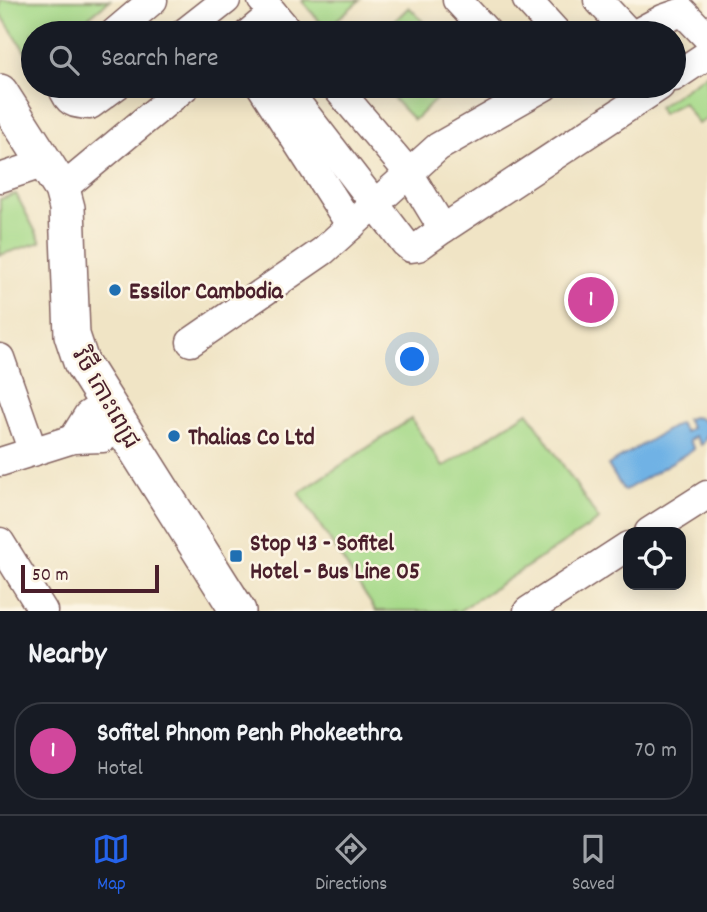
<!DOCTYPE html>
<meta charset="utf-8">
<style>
:root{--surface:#171b24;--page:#20242c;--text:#f1f3f6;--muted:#9ea1a6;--line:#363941;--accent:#2563eb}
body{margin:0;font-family:Dekko,"Noto Sans Khmer",sans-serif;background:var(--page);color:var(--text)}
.controls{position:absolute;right:21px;bottom:21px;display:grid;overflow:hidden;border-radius:14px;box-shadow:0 4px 18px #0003}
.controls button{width:63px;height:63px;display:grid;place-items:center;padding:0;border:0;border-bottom:2px solid var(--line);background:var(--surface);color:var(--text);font:35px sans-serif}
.scale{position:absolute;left:21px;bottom:18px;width:138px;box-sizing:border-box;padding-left:7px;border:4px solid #4a1f2b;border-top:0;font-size:19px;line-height:24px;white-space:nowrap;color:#4a1f2b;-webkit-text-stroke:5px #fcf5e5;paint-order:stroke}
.you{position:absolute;left:413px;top:360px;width:24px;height:24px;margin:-18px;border:5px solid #fff;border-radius:50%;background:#1a73e8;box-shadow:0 0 0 10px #1a73e833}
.badge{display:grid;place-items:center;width:46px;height:46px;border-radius:50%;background:var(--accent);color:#fff;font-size:23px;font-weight:700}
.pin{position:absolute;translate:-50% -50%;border:4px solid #fff;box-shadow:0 2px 7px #0006}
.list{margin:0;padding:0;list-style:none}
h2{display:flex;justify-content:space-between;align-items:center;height:91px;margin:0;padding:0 28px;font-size:30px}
h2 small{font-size:23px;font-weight:400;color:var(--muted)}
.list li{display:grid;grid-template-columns:46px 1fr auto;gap:21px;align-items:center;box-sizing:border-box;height:98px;margin:0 14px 14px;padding:0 14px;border:2px solid var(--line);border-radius:28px}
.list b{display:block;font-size:26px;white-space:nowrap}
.list p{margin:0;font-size:23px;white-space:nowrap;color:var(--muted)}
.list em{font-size:23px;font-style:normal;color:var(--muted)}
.icon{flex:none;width:38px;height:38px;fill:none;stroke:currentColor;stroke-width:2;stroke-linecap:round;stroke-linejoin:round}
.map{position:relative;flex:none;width:707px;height:611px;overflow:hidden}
.search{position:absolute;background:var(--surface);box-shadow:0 4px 18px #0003;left:21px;right:21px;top:21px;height:77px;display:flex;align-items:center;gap:18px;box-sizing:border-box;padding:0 24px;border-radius:38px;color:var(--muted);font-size:26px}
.sheet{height:203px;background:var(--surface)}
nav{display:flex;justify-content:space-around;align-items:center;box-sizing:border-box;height:98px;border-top:2px solid var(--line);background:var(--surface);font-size:19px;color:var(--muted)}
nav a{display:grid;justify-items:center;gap:4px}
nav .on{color:var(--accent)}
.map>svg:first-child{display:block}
</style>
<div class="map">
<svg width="707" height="611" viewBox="0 0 707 611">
<rect width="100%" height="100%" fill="#fcf5e5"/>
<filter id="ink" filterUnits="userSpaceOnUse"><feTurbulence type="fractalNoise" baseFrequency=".0143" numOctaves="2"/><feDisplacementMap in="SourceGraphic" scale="14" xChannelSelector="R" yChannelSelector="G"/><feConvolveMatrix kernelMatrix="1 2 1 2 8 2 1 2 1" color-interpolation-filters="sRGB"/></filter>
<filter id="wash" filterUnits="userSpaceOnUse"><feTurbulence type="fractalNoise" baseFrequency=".00686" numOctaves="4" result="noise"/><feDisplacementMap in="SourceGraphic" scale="28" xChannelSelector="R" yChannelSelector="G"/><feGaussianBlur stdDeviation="1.57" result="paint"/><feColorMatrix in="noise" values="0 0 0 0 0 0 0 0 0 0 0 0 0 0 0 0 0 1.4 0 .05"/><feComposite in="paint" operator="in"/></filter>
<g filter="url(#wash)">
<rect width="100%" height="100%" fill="#f0e4c5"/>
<!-- green -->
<g fill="#a5d988" stroke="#787c5a" stroke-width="2">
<polygon points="0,0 110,0 69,33 33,33 32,62 0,13"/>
<polygon points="303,0 360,0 326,29 302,1"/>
<polygon points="409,7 434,33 382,33"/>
<polygon points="707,74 707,119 698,124 683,102 662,114 658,107"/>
<polygon points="396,86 450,86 414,120 388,93"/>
<polygon points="16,194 41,242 0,255 0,199"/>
<polygon points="528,412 599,520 459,611 376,611 299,493 411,419 443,467"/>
</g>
<!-- water -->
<path fill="#70b2e5" stroke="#5d6888" stroke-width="2" d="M 693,417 L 699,418 L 707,424 C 707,432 707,441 701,445 L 695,436 L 689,441 L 694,449 L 624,491 L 608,465 L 679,423 L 685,432 L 691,428 L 686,419 Z"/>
</g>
<g filter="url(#ink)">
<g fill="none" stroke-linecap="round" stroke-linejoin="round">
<defs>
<g id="minor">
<polyline points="262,0 290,33"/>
<polyline points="457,0 488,33"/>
<polyline points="527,0 557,33"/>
<polyline points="598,0 629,33"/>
<polyline points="114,33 153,0"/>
<polyline points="184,33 226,0"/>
<polyline points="249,33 273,13"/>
<polyline points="637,33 663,19 683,12 707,37"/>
<polyline points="674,77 707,55"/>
<path d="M 62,86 C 68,103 73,104 90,105 L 116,86"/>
<polyline points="261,86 351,226"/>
<polyline points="284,86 405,243 411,248 418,247 443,229 660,86"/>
<polyline points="335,86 409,173 443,229"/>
<polyline points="0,178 45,163"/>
<polyline points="62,189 186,86"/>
<polyline points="191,342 323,251 438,147 545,86"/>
<polyline points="0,358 33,452"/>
<polyline points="73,439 88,415 106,404"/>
<polyline points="0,462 73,439 103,438 121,427"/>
<polyline points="649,532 707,495"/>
<polyline points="0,542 43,611"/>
<polyline points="528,611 628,546"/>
</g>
<polyline id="major" points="0,92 62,189 67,208 72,335 81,362 238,611"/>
</defs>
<!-- minor casing -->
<use href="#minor" stroke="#846461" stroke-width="31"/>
<!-- major casing -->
<use href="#major" stroke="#846461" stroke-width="38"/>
<!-- minor -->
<use href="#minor" stroke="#fff" stroke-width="28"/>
<!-- major -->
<use href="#major" stroke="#fff" stroke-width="35"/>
</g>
</g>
<!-- markers -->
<g fill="#1f6fb2" stroke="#fcf5e5" stroke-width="2.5">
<circle cx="115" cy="290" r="7"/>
<circle cx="174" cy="436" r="7"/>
<rect x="229" y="549" width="14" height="14" rx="3.5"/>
</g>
<g text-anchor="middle" stroke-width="5" stroke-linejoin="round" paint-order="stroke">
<!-- poi labels -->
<g font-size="24" font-weight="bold" fill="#4a1f2b" stroke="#fcf5e5" text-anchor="start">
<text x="129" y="298">Essilor Cambodia</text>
<text x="188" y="444">Thalias Co Ltd</text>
<text x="250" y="550">Stop 43 - Sofitel<tspan x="250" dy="28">Hotel - Bus Line 05</tspan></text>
</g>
<!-- street labels -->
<g font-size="24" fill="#4a1f2b" stroke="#fcf5e5">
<text transform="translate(107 398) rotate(60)" y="8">វិថី កោះពេជ្រ</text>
</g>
</g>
</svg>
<div class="controls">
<button><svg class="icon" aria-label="locate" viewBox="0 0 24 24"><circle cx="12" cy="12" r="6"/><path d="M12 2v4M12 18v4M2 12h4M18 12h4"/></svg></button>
</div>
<div class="scale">50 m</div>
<div class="you"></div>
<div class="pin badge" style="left:591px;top:300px;background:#d1479c">1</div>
<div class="search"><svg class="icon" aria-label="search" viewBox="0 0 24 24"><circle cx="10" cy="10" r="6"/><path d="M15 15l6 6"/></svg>Search here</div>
</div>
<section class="sheet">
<h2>Nearby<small></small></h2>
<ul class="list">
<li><span class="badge" style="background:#d1479c">1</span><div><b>Sofitel Phnom Penh Phokeethra</b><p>Hotel</p></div><em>70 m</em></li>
</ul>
</section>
<nav>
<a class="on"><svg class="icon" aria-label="map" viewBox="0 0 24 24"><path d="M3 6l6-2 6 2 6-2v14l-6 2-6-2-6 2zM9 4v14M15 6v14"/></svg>Map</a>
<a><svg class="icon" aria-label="directions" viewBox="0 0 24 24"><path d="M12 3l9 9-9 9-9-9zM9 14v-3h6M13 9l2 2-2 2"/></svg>Directions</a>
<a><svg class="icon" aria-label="saved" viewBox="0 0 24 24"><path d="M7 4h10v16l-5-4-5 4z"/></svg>Saved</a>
</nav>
